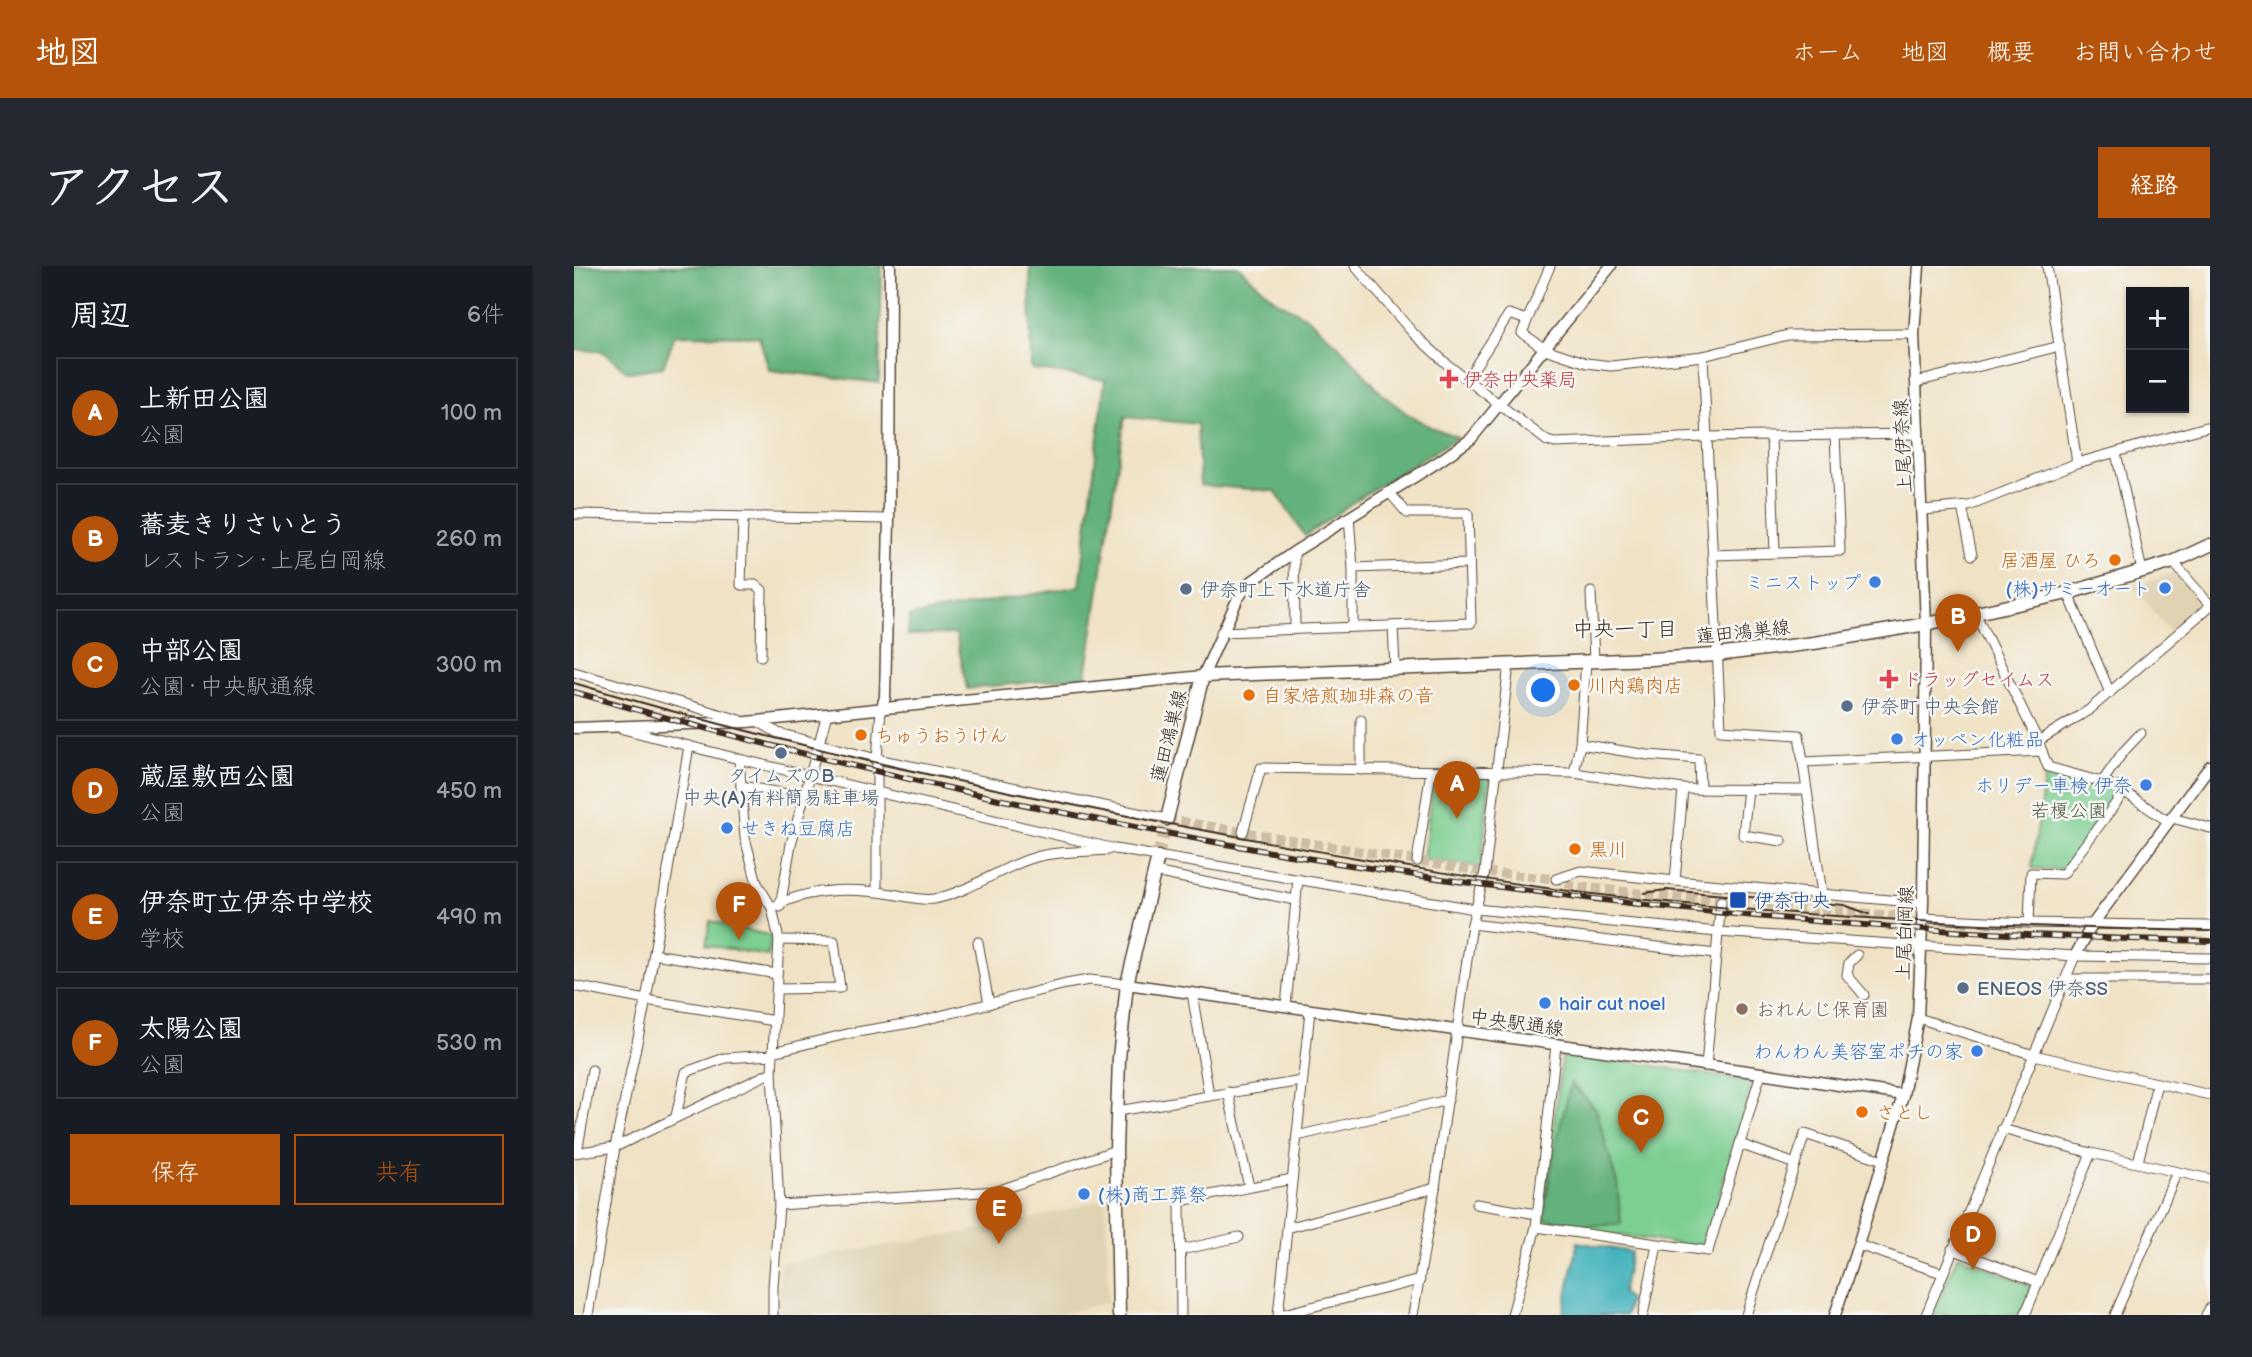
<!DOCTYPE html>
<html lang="ja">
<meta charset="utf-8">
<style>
:root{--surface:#171b24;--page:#242831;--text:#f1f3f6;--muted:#9ea1a6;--line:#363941;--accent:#b45309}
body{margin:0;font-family:"Balsamiq Sans","Klee One",sans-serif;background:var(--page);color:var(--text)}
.controls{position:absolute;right:21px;top:21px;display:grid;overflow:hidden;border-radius:0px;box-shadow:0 2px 5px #0004}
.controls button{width:63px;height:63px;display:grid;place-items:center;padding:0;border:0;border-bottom:2px solid var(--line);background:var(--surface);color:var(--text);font:35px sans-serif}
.you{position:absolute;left:970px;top:425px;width:24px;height:24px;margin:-18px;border:5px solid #fff;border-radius:50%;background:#1a73e8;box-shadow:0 0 0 10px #1a73e833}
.badge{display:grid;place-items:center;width:46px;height:46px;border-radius:50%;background:var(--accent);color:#fff;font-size:23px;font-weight:700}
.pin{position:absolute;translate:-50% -58px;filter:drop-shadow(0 2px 4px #0008)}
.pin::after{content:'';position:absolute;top:37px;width:24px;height:21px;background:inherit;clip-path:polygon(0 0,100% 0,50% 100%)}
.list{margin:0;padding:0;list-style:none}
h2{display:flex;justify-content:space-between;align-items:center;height:91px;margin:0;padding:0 28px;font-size:30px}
h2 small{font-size:23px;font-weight:400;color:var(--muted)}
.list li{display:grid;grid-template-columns:46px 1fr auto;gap:21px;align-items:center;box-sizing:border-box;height:112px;margin:0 14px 14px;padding:0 14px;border:2px solid var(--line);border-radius:0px}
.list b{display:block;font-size:26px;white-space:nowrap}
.list p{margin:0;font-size:23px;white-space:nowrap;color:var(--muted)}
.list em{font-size:23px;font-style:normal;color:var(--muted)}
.actions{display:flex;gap:14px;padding:21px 28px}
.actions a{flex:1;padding:16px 0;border:2px solid var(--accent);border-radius:0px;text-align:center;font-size:24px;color:var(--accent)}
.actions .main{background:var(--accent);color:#fff}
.map{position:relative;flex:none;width:1636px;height:1049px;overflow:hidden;border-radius:0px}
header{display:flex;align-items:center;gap:42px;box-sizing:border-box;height:98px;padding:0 35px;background:var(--accent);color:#fff}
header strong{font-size:33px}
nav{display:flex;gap:38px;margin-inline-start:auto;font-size:24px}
.intro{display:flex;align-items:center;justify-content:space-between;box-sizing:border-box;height:168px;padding:0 42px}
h1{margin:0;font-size:49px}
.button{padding:18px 32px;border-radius:0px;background:var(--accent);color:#fff;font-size:24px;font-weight:700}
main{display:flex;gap:42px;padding:0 42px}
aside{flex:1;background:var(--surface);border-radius:0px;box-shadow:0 2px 5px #0004}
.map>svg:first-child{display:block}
</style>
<header>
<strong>地図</strong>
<nav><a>ホーム</a><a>地図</a><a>概要</a><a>お問い合わせ</a></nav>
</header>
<div class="intro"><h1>アクセス</h1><a class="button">経路</a></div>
<main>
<aside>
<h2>周辺<small>6件</small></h2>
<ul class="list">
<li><span class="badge">A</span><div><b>上新田公園</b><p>公園</p></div><em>100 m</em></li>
<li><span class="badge">B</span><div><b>蕎麦きりさいとう</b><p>レストラン · 上尾白岡線</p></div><em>260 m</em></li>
<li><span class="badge">C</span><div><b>中部公園</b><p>公園 · 中央駅通線</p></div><em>300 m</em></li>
<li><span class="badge">D</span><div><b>蔵屋敷西公園</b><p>公園</p></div><em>450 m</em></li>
<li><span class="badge">E</span><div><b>伊奈町立伊奈中学校</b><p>学校</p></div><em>490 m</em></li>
<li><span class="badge">F</span><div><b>太陽公園</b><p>公園</p></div><em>530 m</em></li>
</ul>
<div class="actions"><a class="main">保存</a><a>共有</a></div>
</aside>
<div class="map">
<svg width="1636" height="1049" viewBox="0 0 1636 1049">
<rect width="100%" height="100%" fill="#f6f6f2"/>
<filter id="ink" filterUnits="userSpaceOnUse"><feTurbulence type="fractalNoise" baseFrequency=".0143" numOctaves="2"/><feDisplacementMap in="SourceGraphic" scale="14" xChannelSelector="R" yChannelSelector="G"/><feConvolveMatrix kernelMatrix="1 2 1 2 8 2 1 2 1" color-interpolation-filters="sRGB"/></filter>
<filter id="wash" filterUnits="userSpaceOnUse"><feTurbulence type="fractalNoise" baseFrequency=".00686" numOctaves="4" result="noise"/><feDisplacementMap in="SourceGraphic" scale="28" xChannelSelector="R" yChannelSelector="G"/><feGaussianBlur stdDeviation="1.57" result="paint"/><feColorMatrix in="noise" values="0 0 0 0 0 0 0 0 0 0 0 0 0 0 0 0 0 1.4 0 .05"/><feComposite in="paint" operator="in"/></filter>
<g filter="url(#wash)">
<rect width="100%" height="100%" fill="#f0e2c5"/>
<!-- built -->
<g fill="#dfd3b4">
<polygon points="1602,306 1629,336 1629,341 1597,368 1560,320"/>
<polygon points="532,933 534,1036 483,1049 205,1049 206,997 430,960"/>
</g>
<!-- green -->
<g fill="#7bce91" stroke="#5b7c58" stroke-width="2">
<polygon points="1471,506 1540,526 1542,531 1488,604 1458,602"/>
<polygon points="860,509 916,512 907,601 849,594"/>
<polygon points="136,655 198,670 194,690 132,679"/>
<polygon points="989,785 1178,816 1131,982 967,958"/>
<polygon points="1384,989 1457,1020 1446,1049 1359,1049"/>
</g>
<!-- forest -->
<g fill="#64b17b" stroke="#506e4c" stroke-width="2">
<polygon points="0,0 308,0 305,117 195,104 185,70 101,69 89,101 54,106 28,85 0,84"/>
<polygon points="456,0 664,0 701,34 733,51 765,80 809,129 832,147 859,162 884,171 788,230 731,270 701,225 626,219 623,158 551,151 512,410 393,423 382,368 333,369 336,350 506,320 531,114 457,103"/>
<polygon points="997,817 1022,843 1043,917 1047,958 1010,960 969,952 981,881"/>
</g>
<!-- water -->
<polygon fill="#44b3bd" stroke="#406e6e" stroke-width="2" points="1004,976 1057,986 1048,1027 1055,1034 1052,1049 989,1049"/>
</g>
<g filter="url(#ink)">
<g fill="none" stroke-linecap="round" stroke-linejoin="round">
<!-- minor-tunnel -->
<polyline stroke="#ccbda4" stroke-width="9" stroke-dasharray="9 4.5" stroke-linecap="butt" points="593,553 911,606 982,613 999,620 1093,630 1349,652"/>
<!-- secondary-tunnel -->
<polyline stroke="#ccbda4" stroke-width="12" stroke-dasharray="12 6" stroke-linecap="butt" points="584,591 593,553"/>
<defs>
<g id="minor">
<polyline points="781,0 839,67 874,99 973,175 981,177 1132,171 1343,168"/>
<polyline points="976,0 948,67 971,83 1013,97 1037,100 1129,90 1214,69 1340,68"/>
<polyline points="1473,0 1503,197"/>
<polyline points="1129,90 1147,464 1225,469 1248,628"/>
<polyline points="893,113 935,48 953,54"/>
<polyline points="1342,116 1486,80"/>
<polyline points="1197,170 1201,287"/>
<polyline points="1542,187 1568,305"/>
<polyline points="1388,241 1398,289"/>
<polyline points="1349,244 1395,240 1503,197 1636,160"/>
<polyline points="0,248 315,253"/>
<polyline points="775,251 779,302 779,361"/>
<polyline points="169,252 167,319 181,319 188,324 187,390"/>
<polyline points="720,286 721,363"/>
<polyline points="1138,289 1266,285 1261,169"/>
<polyline points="1599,296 1636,339"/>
<polyline points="779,302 895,298"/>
<polyline points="1017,326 1020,395"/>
<polyline points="1494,327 1536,427"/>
<polyline points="1401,347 1464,475 1474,501 1542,520 1595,556"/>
<polyline points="819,360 821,402"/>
<polyline points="647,366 897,357 894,247 833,247 815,226"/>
<polyline points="0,406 166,454"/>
<polyline points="183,455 204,467 303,493 593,553"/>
<polyline points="49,463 165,493 541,583 901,643 1144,666 1347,680 1501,690 1636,692"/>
<polyline points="1464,475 1515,444 1636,340"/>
<polyline points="1006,478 1074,489 1125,493 1126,523"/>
<polyline points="165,493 171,572 183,617 198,642 205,674 198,806 205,939 199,1021 199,1049"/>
<polyline points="1229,496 1468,485"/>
<polyline points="787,504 787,454"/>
<polyline points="1000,507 1006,478 1012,396"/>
<polyline points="1528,516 1549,486 1567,467"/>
<polyline points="167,520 231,531"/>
<polyline points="1174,523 1169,569 1208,575"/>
<polyline points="1598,552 1636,562"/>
<polyline points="669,566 687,502 1000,507 1109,523 1232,524"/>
<polyline points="843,595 857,505"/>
<polyline points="580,606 721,634"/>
<polyline points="982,613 1007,605 1101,615 1349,637"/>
<polyline points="1101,615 1109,523"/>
<polyline points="303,625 303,493 307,444"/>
<polyline points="206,641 217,578 253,448"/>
<path d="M 198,642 C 234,621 279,622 318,628 C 331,630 348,635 360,633 C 396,626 425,602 459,592 C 479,585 512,586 534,584"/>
<polyline points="1349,652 1455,657 1636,660"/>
<polyline points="1455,657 1457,607 1489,608 1551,525"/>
<polyline points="898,658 1141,688"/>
<polyline points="404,676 415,738"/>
<polyline points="80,688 203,708"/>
<polyline points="1283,689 1275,697 1273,709 1290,729"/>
<polyline points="1492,713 1636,713"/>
<polyline points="0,720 72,734 201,755"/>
<polyline points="203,723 266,722 260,675 205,674"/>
<polyline points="618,727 635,829"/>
<polyline points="712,740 724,613"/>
<polyline points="1344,752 1460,789 1636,829"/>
<polyline points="199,786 277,767 342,756 492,718 515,714 553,718"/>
<polyline points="1132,800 1147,635"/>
<polyline points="654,826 675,921"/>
<polyline points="543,845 728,815"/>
<polyline points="102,850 112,806 151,792 199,789"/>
<polyline points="1428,863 1517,887 1636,913"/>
<polyline points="723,870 874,834"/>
<polyline points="1166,878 1221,898 1172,1049"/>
<polyline points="3,886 18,804"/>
<polyline points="0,887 41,881 198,806"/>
<polyline points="1564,896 1583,817"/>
<polyline points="1221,898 1231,868 1309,894"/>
<polyline points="902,938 963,948"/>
<polyline points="205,939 423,925 542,884"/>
<polyline points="962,961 1134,985 1187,807"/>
<polyline points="713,962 861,922"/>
<polyline points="1284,979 1368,1007"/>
<polyline points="1378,983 1464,1016"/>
<polyline points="607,984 665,971"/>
<polyline points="14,1049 41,881 72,734 115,480"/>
<polyline points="607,1049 606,935 718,913"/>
<polyline points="704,1049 736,745"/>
<polyline points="705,1049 846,1014"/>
<polyline points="839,1049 861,922 898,658 911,606 935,398"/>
<polyline points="938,1049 962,961 982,779"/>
<polyline points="1069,1049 1083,979"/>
<polyline points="1352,1049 1501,690"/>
<polyline points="1451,1049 1517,887"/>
<polyline points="1541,1049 1603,906"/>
<polyline points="1632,1049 1636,1042"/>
</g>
<g id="tertiary">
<polyline points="307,444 311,431 315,253 316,0"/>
<polyline points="0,462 173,456 629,410 664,332 674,318 720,286 864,196 897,173 1037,0"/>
<polyline points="1501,690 1518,659 1636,500"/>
<polyline points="553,718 1187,807 1329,829"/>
<polyline points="1261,1049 1284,979 1329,829 1344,752 1349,637 1352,358 1340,68 1345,0"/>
</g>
<g id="secondary">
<polyline points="593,553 629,410 1077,393 1142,389 1240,377 1352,358 1494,327 1599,296 1636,279"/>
<polyline points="545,1049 542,884 545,792 553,718 584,591"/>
</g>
</defs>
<!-- minor casing -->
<use href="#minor" stroke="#564637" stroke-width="11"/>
<!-- tertiary casing -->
<use href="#tertiary" stroke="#564637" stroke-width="13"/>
<!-- secondary casing -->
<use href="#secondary" stroke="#564637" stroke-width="15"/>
<!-- minor -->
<use href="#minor" stroke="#fff" stroke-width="9"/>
<!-- tertiary -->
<use href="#tertiary" stroke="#fff" stroke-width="10"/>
<!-- secondary -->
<use href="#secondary" stroke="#fff" stroke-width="12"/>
<!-- tram -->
<g stroke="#3b2a1e" stroke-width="2">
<path d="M 0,417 C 213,481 431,528 650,568 C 781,592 912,616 1045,631 C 1241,653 1439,661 1636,665"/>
<polyline points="1070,627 1092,624 1270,639 1295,648"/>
</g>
<defs>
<path id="rail" d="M 0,426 C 532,579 1082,665 1636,675"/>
</defs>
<!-- rail casing -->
<use href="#rail" stroke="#3b2a1e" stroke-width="6"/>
<!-- rail -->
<use href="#rail" stroke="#f6f6f2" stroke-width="3.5" stroke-dasharray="10" stroke-linecap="butt"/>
</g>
</g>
<!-- markers -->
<g fill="#e0444e" stroke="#f6f6f2" stroke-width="2.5">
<path d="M871.5 102.5h7v7h7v7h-7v7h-7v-7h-7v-7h7z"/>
<path d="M1311.5 402.5h7v7h7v7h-7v7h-7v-7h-7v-7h7z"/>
</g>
<g fill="#e8710a" stroke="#f6f6f2" stroke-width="2.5">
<circle cx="1541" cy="294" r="7"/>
<circle cx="1000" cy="419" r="7"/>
<circle cx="675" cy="429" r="7"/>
<circle cx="287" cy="469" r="7"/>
<circle cx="1001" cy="583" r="7"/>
<circle cx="1288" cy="846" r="7"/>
</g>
<g fill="#3f7fe0" stroke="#f6f6f2" stroke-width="2.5">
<circle cx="1301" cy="316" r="7"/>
<circle cx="1591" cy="322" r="7"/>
<circle cx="1323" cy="473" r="7"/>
<circle cx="1572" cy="519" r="7"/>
<circle cx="153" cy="562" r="7"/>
<circle cx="971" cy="737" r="7"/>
<circle cx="1403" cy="785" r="7"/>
<circle cx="510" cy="928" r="7"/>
</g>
<g fill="#5c6f8a" stroke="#f6f6f2" stroke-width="2.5">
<circle cx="612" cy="323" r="7"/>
<circle cx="1273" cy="440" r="7"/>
<circle cx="207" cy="487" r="7"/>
<circle cx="1389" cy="722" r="7"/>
</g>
<rect fill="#1a4fb4" stroke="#f6f6f2" stroke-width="2.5" x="1155" y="625" width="18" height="18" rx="3.5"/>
<circle fill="#8d6e63" stroke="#f6f6f2" stroke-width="2.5" cx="1168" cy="743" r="7"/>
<g text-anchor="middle" stroke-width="5" stroke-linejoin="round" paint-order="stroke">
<!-- health labels -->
<g font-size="19" fill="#be3a42" stroke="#f6f6f2" text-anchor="start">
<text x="889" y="120">伊奈中央薬局</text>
<text x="1329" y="420">ドラッグセイムス</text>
</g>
<!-- street labels -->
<g font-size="19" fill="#3b2a1e" stroke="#f6f6f2">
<text transform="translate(1328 180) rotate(-93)" y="7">上尾伊奈線</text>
<text transform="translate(1169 365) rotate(-6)" y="7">蓮田鴻巣線</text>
<text transform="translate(594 470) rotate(-76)" y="7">蓮田鴻巣線</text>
<text transform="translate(1330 667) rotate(-88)" y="7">上尾白岡線</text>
<text transform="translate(943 756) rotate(8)" y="7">中央駅通線</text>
</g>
<!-- food labels -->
<g font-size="19" fill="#c56008" stroke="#f6f6f2" text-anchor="start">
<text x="1527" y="301" text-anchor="end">居酒屋 ひろ</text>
<text x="1014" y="426">川内鶏肉店</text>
<text x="689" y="436">自家焙煎珈琲森の音</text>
<text x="301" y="476">ちゅうおうけん</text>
<text x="1015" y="590">黒川</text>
<text x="1302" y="853">さとし</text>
</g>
<!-- shop labels -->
<g font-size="19" fill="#366cbe" stroke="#f6f6f2" text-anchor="end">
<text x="1287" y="323">ミニストップ</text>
<text x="1577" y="329">(株)サミーオート</text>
<text x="1337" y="480" text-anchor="start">オッペン化粧品</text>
<text x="1558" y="526">ホリデー車検 伊奈</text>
<text x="167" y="569" text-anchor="start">せきね豆腐店</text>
<text x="985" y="744" text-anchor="start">hair cut noel</text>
<text x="1389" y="792">わんわん美容室ポチの家</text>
<text x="524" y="935" text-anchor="start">(株)商工葬祭</text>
</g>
<!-- service labels -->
<g font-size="19" fill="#4e5e75" stroke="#f6f6f2" text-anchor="start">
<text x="626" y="330">伊奈町上下水道庁舎</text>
<text x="1287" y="447">伊奈町 中央会館</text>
<text x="207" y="516" text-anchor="middle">タイムズのB<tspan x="207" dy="22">中央(A)有料簡易駐車場</tspan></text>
<text x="1403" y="729">ENEOS 伊奈SS</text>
</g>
<!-- park labels -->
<g font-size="19" fill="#4e5b40" stroke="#f6f6f2">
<text x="1495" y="551">若榎公園</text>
</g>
<!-- transit labels -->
<g font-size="19" fill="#164399" stroke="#f6f6f2" text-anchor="start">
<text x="1180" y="641">伊奈中央</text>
</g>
<!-- education labels -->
<g font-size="19" fill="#785e54" stroke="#f6f6f2" text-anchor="start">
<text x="1182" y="750">おれんじ保育園</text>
</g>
<!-- neighbourhood labels -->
<g font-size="21" fill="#3b2a1e" stroke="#f6f6f2">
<text x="1051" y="370">中央一丁目</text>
</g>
</g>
</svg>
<div class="controls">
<button>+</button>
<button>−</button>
</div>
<div class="you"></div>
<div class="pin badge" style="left:883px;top:553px">A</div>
<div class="pin badge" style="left:1384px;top:386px">B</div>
<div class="pin badge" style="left:1067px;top:887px">C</div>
<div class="pin badge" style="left:1399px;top:1004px">D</div>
<div class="pin badge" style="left:425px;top:978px">E</div>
<div class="pin badge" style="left:165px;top:674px">F</div>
</div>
</main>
